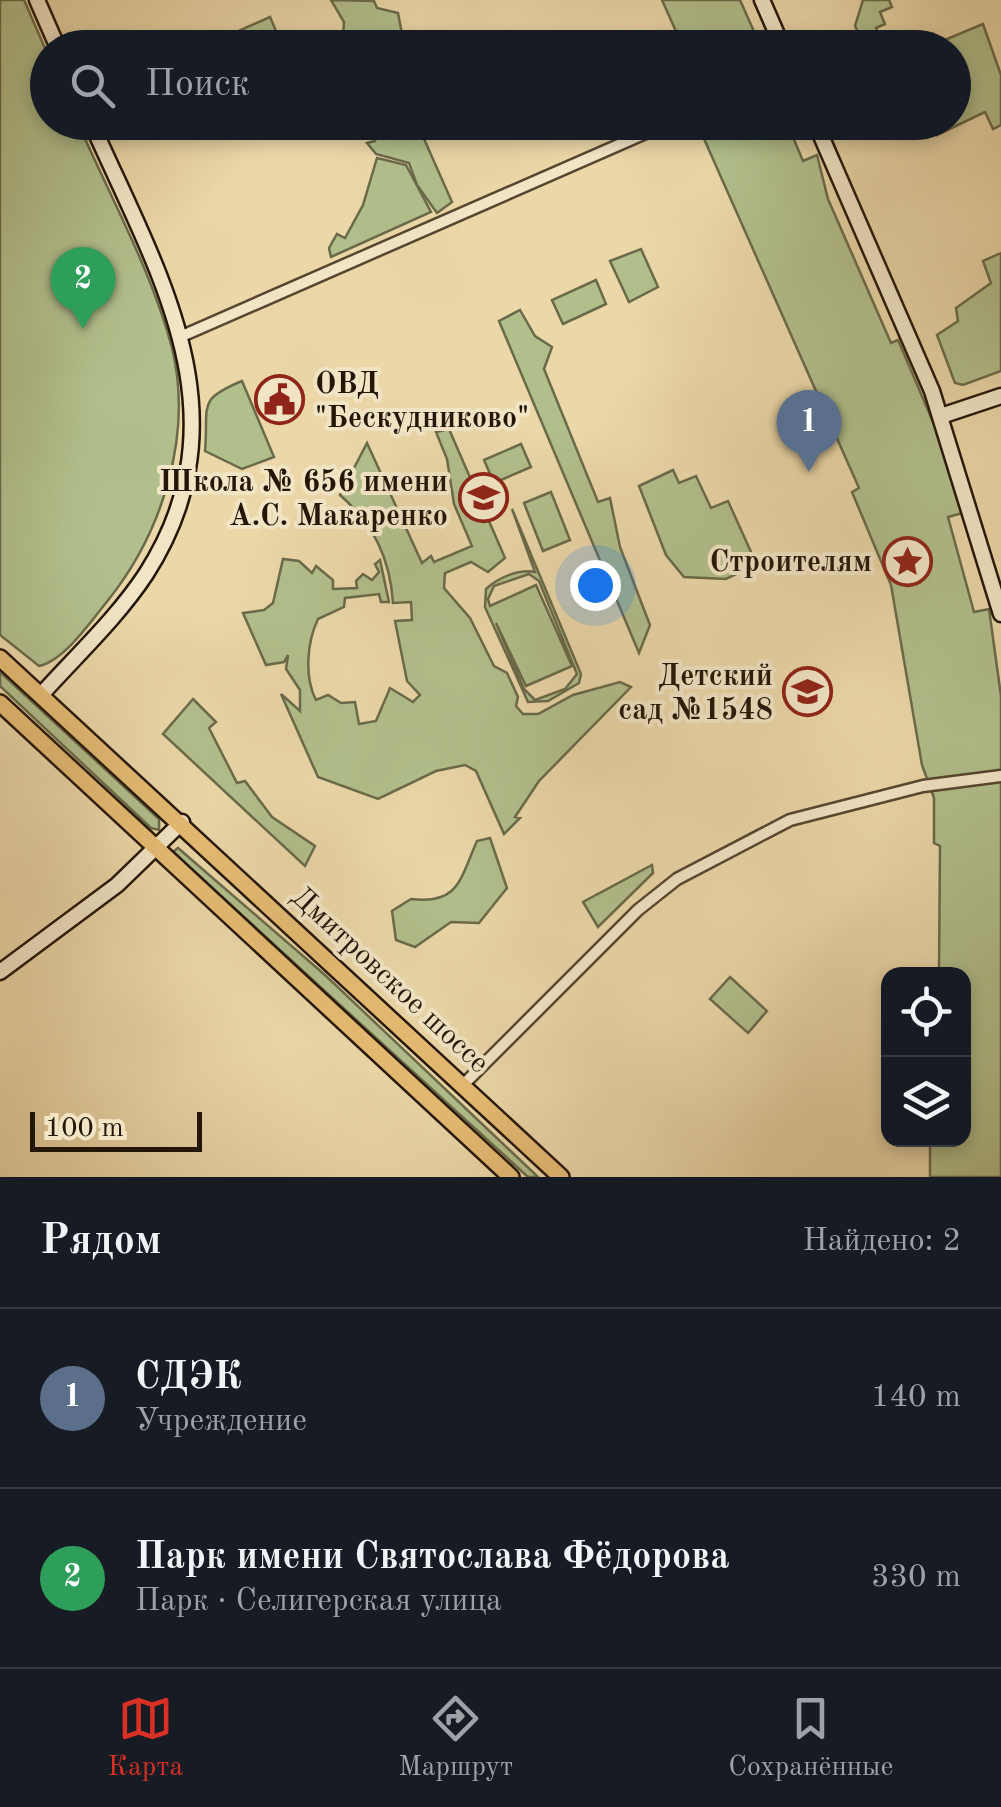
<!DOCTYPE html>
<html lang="ru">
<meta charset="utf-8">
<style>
:root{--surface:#171b24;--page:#20242c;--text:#f1f3f6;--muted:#9ea1a6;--line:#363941;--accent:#d93025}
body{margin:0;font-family:"Old Standard TT",serif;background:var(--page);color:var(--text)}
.controls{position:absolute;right:30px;bottom:30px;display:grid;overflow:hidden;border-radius:20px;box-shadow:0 5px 15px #0003}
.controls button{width:90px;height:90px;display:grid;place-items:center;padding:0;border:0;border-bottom:2px solid var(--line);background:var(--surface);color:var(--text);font:50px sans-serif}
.scale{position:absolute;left:30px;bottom:25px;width:172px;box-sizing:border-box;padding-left:10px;border:5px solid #241607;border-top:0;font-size:28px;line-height:35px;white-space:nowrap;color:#241607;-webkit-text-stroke:8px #f2e5c6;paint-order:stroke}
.you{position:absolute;left:595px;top:585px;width:35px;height:35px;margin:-25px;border:8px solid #fff;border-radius:50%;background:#1a73e8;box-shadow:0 0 0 15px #1a73e833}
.badge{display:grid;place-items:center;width:65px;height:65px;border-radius:50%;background:var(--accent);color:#fff;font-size:32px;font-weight:700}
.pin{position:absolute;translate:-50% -82px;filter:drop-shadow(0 2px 5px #0008)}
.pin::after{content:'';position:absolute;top:52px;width:35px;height:30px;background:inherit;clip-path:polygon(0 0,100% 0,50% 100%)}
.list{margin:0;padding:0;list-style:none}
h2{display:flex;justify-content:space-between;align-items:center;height:130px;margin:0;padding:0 40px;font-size:42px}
h2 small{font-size:32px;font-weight:400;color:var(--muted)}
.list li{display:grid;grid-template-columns:65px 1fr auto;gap:30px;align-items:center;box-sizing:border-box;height:180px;padding:0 40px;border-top:2px solid var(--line)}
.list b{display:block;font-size:38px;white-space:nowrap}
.list p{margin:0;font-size:32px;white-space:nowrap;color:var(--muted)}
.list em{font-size:32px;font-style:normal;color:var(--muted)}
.icon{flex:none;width:55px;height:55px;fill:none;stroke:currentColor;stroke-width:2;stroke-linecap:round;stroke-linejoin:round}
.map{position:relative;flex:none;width:1001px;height:1177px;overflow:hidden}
.search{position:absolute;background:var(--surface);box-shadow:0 5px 15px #0003;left:30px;right:30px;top:30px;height:110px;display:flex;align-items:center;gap:25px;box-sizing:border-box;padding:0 35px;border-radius:55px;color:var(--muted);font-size:38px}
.sheet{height:490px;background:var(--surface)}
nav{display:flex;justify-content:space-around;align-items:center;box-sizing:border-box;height:140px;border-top:2px solid var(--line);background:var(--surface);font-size:28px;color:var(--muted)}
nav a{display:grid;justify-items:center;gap:5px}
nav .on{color:var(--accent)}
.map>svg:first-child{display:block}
</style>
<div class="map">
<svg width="1001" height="1177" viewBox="0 0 1001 1177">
<rect width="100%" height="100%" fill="#ebd7a8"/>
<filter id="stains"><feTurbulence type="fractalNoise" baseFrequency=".002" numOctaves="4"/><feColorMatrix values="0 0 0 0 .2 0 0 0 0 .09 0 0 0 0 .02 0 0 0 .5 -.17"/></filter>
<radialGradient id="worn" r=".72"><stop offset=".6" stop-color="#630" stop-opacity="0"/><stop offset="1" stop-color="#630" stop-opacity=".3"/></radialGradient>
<!-- green -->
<g fill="#b1bf8c" stroke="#6a6a4a" stroke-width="2.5" fill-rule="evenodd">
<path d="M 0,0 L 24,0 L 47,53 L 48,122 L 78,123 C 109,195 152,271 172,348 C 193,434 163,531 109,599 C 92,620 65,660 39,666 L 0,635 Z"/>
<polygon points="331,0 374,1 377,8 398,13 403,39 411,47 342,47 344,22"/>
<polygon points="662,0 740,0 756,36 765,33 771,47 736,47 732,42 718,47 683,47"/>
<polygon points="863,0 889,0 892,7 880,12 885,24 876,28 884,47 864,45 855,26"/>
<polygon points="270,17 282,45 230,47 225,37"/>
<polygon points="983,24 1001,75 1001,125 993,129 985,112 937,135 932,123 954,122 954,48 928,47"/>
<polygon points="370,123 417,123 452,202 437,213 417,185 409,163 376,154 367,143 375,141 375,132 365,132 365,127"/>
<polygon points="697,123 787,123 803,161 817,155 828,199 891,343 898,340 936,429 963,513 948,517 974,612 989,609 1001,696 1001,1177 930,1177 930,1140 964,1140 964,974 939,974 940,846 934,843 934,798 922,765 891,585 852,492 859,488"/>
<polygon points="377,158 406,165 431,212 331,257 329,248 337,234 345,238 363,205"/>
<polygon points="641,249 658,287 629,302 610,261"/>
<polygon points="1001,253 1001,371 963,385 955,383 937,335 958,321 956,308 991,283 983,261"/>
<polygon points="596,280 606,304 563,324 552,300"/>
<polygon points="520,310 535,336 552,347 544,369 598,502 610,498 620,547 650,625 639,653 499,321"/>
<path d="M 242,381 L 274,457 L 242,469 L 205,451 C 209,405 196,400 242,381 Z"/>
<path d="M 449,429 L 505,558 L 488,572 L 471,562 L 445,573 L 444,588 L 470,618 L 494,666 L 507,673 L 518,697 L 516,706 L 523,714 L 538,714 L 573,695 L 620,682 L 631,687 L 539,781 L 515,817 L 520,818 L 504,834 L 476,771 L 465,765 L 436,771 L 378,799 L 318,777 L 281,694 L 300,711 L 300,690 L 286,669 L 288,655 L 284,662 L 266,665 L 243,613 L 264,610 L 273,603 L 283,559 L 299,561 L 312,573 L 316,566 L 333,580 L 333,589 L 357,588 L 356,581 L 363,574 L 372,580 L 379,572 L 375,564 L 380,560 L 389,602 L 381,602 L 379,594 L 345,598 L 344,607 L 318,619 C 307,642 304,677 316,700 L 328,695 L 341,703 L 355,702 L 359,724 L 376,721 L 390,688 L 413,702 L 420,695 L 407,681 L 395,621 L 412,620 L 411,602 L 393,603 C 390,558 374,525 340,495 L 367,443 L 422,563 L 431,556 L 434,562 L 472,546 L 454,504 L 447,459 L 436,432 Z"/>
<polygon points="521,444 531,467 494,483 484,460"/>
<polygon points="673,470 679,483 696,476 711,508 728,501 756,563 753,566 726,579 684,577 666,555 639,486"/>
<polygon points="551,492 570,540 543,551 524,503"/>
<path d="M 512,509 L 581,674 L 579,683 L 548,701 L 528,702 L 485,607 L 486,589 C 499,577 519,569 535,572 ZM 529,574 L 539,581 L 577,674 L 565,689 L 535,700 L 524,689 L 496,623 L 526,686 L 572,666 L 536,585 L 490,606 L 488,599 L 494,586 Z"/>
<polygon points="0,672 159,819 159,830 151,828 0,686"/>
<polygon points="193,699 216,722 209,728 237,783 245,781 272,817 315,846 305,866 163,734"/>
<path d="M 490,838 L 507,888 L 479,923 L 451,922 L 415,947 L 396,940 L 392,911 L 411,899 C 459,905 460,879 477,841 Z"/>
<polygon points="178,848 325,975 538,1177 528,1177 173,852"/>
<polygon points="652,865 653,873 598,927 583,902"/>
<polygon points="730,977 767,1011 748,1033 710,999"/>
</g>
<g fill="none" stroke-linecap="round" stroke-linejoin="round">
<defs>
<g id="street">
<polyline points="182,336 671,122"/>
<polyline points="464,1084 638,910 677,879 790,820 923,786 1001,776"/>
</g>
<g id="secondary">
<polyline points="37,0 58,48"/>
<polyline points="762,0 783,48"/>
<polyline points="815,122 932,391 1001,614"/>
<polyline points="941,416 1001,396"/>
<path d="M 41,695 C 76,656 117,618 146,574 C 248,415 157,272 91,122"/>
<polyline points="0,972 117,885 182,822"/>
</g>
<g id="primary">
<polyline points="0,658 561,1177"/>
<polyline points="0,703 511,1177"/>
</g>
</defs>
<!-- street casing -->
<use href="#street" stroke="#56462f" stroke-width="15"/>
<!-- secondary casing -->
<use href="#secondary" stroke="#241607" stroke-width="19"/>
<!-- primary casing -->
<use href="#primary" stroke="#241607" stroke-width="20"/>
<!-- street -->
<use href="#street" stroke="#f2e5c6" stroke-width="10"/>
<!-- secondary -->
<use href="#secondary" stroke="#f2e5c6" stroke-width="14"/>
<!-- primary -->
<use href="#primary" stroke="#e6bc74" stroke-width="15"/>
</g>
<!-- icons -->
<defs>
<symbol id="civic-ring" viewBox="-11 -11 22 22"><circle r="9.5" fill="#f2e5c6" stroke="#8f2418" stroke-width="1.5"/><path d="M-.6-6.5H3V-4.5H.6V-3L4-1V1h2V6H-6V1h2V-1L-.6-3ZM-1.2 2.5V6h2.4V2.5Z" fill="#8f2418"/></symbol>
<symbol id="school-ring" viewBox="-11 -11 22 22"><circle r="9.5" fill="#f2e5c6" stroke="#8f2418" stroke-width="1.5"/><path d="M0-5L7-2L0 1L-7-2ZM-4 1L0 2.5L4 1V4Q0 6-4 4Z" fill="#8f2418"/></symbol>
<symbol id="sight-ring" viewBox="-11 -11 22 22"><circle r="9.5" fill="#f2e5c6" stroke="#8f2418" stroke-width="1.5"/><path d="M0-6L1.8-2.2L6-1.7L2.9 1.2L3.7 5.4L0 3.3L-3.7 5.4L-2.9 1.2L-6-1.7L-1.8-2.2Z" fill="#8f2418"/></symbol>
</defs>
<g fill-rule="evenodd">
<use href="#civic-ring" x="252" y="372" width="55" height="55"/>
<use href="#school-ring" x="456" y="470" width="55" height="55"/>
<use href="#sight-ring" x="880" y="534" width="55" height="55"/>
<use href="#school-ring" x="780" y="664" width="55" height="55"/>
</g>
<g text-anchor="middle" stroke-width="8" stroke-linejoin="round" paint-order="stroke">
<!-- poi labels -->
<g font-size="30" font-weight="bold" fill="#241607" stroke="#f2e5c6" text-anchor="end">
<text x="315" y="393" text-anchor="start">ОВД<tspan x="315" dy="34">"Бескудниково"</tspan></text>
<text x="448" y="491">Школа № 656 имени<tspan x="448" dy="34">А.С. Макаренко</tspan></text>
<text x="872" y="571">Строителям</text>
<text x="773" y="685">Детский<tspan x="773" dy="34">сад №1548</tspan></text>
</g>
<!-- street labels -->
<g font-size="30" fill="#241607" stroke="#f2e5c6">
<text transform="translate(391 979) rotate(43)" y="10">Дмитровское шоссе</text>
</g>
</g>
<rect width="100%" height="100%" filter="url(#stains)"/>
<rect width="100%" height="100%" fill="url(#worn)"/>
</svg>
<div class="controls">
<button><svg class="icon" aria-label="locate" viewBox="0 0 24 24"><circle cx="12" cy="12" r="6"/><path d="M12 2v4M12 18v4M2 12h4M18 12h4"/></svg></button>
<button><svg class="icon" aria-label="layers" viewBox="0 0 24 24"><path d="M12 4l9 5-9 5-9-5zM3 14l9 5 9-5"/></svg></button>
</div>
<div class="scale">100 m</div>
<div class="you"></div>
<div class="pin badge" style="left:809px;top:472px;background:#5c6f8a">1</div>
<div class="pin badge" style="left:83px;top:329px;background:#2e9e5b">2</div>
<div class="search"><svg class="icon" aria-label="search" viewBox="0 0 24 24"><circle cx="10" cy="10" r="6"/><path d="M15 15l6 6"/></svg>Поиск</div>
</div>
<section class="sheet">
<h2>Рядом<small>Найдено: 2</small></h2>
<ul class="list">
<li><span class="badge" style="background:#5c6f8a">1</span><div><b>СДЭК</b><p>Учреждение</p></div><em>140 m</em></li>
<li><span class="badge" style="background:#2e9e5b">2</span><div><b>Парк имени Святослава Фёдорова</b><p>Парк · Селигерская улица</p></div><em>330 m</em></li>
</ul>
</section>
<nav>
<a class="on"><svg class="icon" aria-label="map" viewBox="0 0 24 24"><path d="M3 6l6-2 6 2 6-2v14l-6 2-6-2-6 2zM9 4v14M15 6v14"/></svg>Карта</a>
<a><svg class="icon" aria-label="directions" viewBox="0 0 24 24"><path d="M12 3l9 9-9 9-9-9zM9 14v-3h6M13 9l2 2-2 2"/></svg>Маршрут</a>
<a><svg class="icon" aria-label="saved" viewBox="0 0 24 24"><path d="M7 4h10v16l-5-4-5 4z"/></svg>Сохранённые</a>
</nav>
